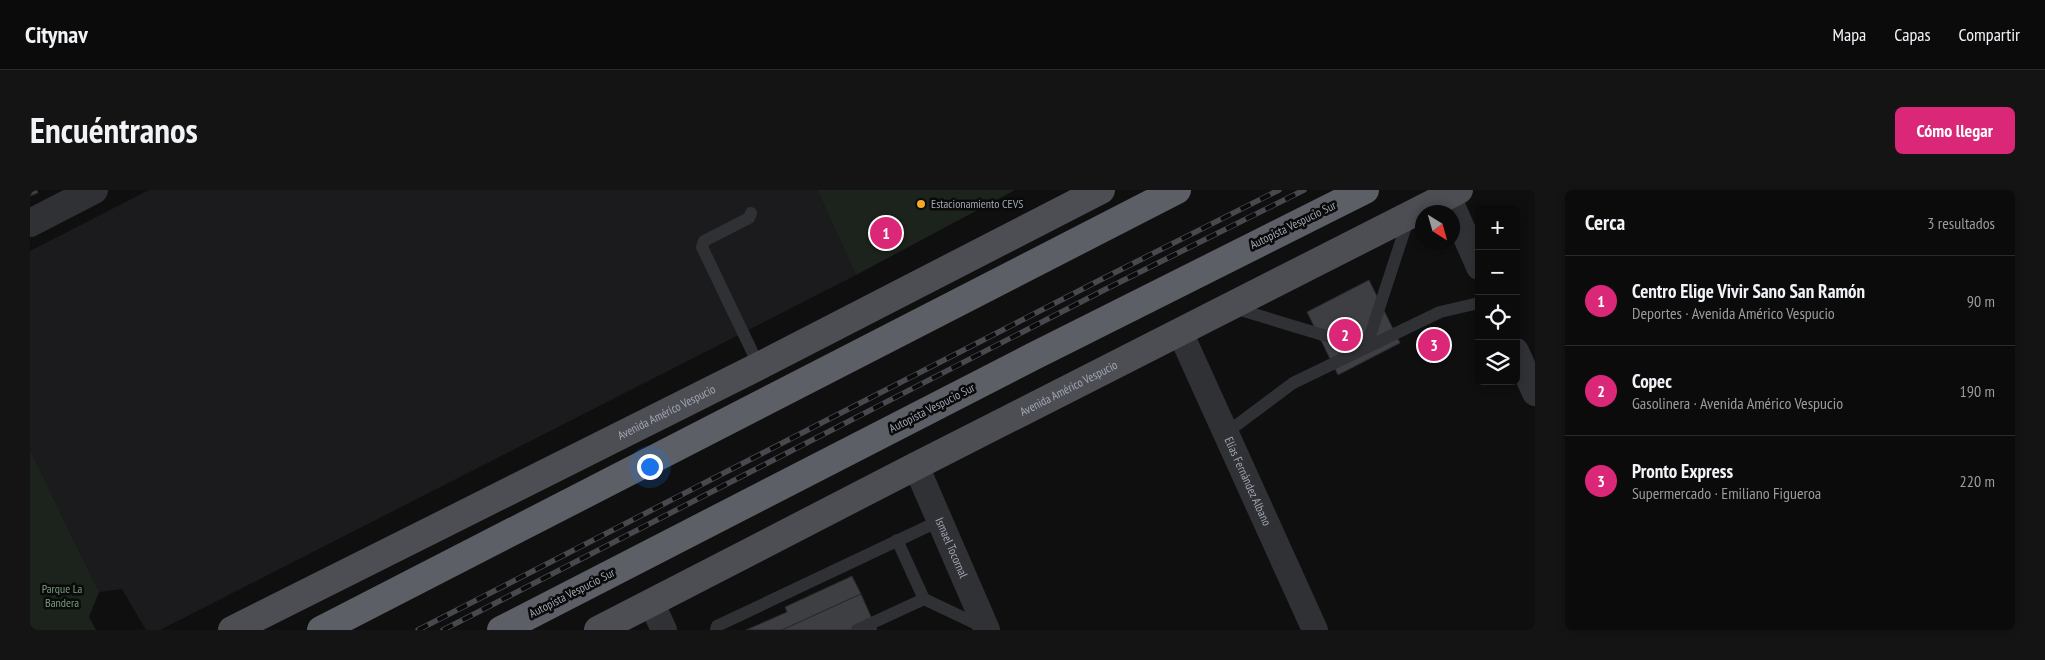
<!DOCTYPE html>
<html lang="es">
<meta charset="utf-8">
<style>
:root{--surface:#0b0b0c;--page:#141415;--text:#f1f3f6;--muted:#9a9b9d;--line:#2b2b2d;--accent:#db2777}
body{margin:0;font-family:"PT Sans Narrow",sans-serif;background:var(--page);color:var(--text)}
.controls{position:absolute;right:15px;top:15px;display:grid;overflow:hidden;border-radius:8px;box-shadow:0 2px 8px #0003}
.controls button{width:45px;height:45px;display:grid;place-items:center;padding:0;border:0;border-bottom:1px solid var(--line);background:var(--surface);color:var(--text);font:25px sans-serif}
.compass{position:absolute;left:1385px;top:15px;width:45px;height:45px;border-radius:50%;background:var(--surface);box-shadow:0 2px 8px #0003;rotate:143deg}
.you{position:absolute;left:619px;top:276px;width:18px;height:18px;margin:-12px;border:4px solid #fff;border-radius:50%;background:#1a73e8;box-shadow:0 0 0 8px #1a73e833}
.badge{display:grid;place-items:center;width:32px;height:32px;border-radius:50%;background:var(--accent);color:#fff;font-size:16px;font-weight:700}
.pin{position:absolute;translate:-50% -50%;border:2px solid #fff;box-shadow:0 1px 5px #0006}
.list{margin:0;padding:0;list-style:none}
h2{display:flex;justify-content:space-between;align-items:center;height:65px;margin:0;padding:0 20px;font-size:21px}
h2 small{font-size:16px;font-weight:400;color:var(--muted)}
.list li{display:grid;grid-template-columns:32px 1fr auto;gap:15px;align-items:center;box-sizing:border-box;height:90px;padding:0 20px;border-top:1px solid var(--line)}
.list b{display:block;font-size:19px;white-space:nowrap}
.list p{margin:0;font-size:16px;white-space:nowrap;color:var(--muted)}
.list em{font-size:16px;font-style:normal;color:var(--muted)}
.icon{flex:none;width:28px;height:28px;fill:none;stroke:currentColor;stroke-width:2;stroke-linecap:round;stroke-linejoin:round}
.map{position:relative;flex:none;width:1505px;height:440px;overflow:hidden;border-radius:8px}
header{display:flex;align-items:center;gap:30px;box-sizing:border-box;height:70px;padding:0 25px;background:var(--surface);border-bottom:1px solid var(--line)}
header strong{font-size:24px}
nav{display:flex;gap:28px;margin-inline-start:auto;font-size:18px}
.intro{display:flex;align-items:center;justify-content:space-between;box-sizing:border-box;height:120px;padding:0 30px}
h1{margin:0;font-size:35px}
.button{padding:12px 22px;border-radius:8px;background:var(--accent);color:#fff;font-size:18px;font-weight:700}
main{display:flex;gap:30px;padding:0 30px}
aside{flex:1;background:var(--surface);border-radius:8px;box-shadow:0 2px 8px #0003}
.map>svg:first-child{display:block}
</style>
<header>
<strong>Citynav</strong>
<nav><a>Mapa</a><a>Capas</a><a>Compartir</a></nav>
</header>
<div class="intro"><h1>Encuéntranos</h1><a class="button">Cómo llegar</a></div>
<main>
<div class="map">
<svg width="1505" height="440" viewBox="0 0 1505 440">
<rect width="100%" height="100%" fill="#0f0f10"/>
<!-- built -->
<polygon fill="#1b1b1d" points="119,0 787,0 826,85 130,440 116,440 92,399 69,402 0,260 0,61"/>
<!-- green -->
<g fill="#1b231c">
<polygon points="787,0 985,0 826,85"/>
<polygon points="0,260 69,402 59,427 66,440 0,440"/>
</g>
<!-- building -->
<g fill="#3e3f43" stroke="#29292c">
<polygon points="0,0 7,0 8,3 0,6"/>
<polygon points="1339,90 1370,153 1308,185 1277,122"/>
<polygon points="1415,141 1422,154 1392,168 1386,155"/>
<polygon points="822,386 831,404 752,440 716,440 757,422 755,417"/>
<polygon points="831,404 847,440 752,440"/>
</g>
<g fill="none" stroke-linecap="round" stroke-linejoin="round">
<!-- service -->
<g stroke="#303135" stroke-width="12">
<polyline points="721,23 719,28 674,51 672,57 729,176"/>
<polyline points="1204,118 1336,158 1379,27"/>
<polyline points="1196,243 1263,193 1410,122 1449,113"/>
<polyline points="867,350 894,409 953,437"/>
<polyline points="686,440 687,436 909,331"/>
<polyline points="827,440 894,409"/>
</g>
<!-- minor -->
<g stroke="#303135" stroke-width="26">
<polyline points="1418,6 1449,77"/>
<path id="s1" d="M 1150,142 L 1285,440"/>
<polyline points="1486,161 1505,203"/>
<path id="s2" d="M 886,276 L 957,440"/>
<polyline points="621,412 634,440"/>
</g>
<!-- tertiary -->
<polyline stroke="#303135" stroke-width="28" points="0,33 64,0"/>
<!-- primary -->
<g stroke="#4c4e54" stroke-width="28">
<path id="s3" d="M 202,440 L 729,176 L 1071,0"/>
<path id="s4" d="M 568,440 L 886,276 L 1429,0"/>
</g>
<!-- motorway -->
<g stroke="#5c5f66" stroke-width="28">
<polyline points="291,440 1147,0"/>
<polyline points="471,440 1002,167 1335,0"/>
</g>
<defs>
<g id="rail">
<polyline points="388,440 1070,90 1249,0"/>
<polyline points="413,440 1076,99 1274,0"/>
</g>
</defs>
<!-- rail casing -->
<use href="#rail" stroke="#47494e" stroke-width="5.5"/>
<!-- rail -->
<use href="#rail" stroke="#0a0a0b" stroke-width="4" stroke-dasharray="11" stroke-linecap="butt"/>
</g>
<!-- markers -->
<circle fill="#f3aa25" stroke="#0a0a0b" stroke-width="2" cx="891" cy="14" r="5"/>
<g text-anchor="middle" stroke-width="5" stroke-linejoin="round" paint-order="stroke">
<!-- poi labels -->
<g font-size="12" fill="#a0a6b2" stroke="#0a0a0b" text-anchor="start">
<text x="901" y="18">Estacionamiento CEVS</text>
</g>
<!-- street labels -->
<g font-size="12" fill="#a0a6b2" stroke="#0a0a0b">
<text transform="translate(1263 35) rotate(-26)" y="4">Autopista Vespucio Sur</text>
<text dy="4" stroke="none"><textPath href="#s4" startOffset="529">Avenida Américo Vespucio</textPath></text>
<text transform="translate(902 218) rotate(-27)" y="4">Autopista Vespucio Sur</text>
<text dy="4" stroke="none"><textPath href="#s3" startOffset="486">Avenida Américo Vespucio</textPath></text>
<text dy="4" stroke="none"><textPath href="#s1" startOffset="164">Elías Fernández Albano</textPath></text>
<text dy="4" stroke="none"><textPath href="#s2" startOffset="89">Ismael Tocornal</textPath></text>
<text transform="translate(542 403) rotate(-27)" y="4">Autopista Vespucio Sur</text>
</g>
<!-- park labels -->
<g font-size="12" fill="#769d78" stroke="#0a0a0b">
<text x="32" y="403">Parque La<tspan x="32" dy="14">Bandera</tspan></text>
</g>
</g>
</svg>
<div class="controls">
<button>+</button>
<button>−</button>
<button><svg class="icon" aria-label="locate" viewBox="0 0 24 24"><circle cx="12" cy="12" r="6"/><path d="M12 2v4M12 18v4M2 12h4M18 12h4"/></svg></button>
<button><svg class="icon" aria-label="layers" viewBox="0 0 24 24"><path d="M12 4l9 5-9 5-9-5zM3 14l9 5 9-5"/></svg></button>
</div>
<svg class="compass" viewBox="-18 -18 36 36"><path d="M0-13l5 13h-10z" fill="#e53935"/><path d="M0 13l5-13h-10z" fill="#9a9b9d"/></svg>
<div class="you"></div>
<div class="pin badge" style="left:856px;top:43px">1</div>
<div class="pin badge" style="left:1315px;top:145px">2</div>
<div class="pin badge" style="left:1404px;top:155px">3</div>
</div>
<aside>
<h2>Cerca<small>3 resultados</small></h2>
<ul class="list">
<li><span class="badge">1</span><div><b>Centro Elige Vivir Sano San Ramón</b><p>Deportes · Avenida Américo Vespucio</p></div><em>90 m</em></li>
<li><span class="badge">2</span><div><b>Copec</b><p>Gasolinera · Avenida Américo Vespucio</p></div><em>190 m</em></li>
<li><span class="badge">3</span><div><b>Pronto Express</b><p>Supermercado · Emiliano Figueroa</p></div><em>220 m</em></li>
</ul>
</aside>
</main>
